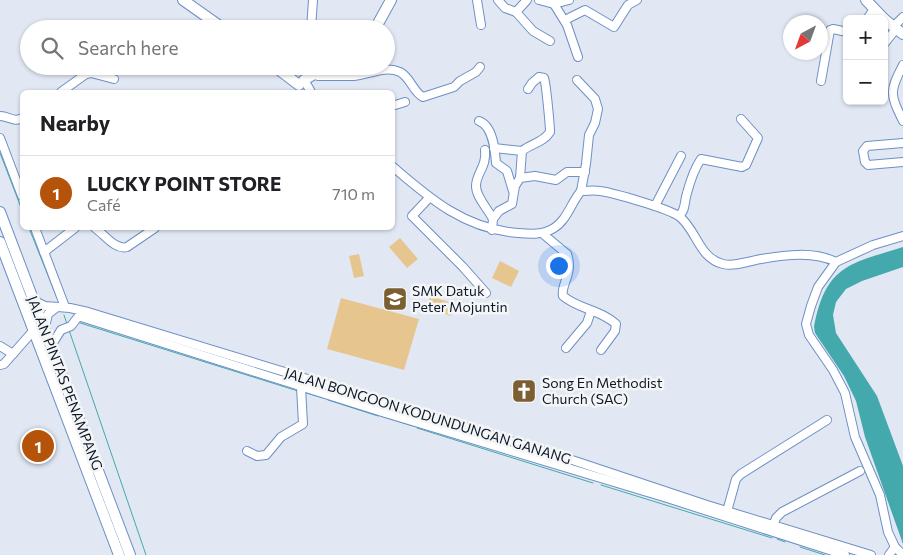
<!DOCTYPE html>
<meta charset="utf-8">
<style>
:root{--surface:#fff;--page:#f6f6f6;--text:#202124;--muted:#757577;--line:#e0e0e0;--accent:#b45309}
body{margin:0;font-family:Commissioner,sans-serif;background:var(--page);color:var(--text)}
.controls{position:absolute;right:15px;top:15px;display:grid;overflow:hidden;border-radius:8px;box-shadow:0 1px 4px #0004}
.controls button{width:45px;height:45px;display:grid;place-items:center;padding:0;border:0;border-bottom:1px solid var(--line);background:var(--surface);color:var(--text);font:25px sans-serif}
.compass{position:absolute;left:783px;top:15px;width:45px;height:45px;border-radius:50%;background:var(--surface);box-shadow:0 1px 4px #0004;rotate:221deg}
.you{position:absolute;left:558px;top:265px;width:18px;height:18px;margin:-12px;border:4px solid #fff;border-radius:50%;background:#1a73e8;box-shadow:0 0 0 8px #1a73e833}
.badge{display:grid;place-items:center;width:32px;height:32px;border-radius:50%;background:var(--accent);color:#fff;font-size:16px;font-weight:700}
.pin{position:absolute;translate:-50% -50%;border:2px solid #fff;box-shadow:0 1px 5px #0006}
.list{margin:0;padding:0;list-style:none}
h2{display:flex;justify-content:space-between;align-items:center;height:65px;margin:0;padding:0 20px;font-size:21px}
h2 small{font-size:16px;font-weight:400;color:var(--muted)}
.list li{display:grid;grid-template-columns:32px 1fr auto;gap:15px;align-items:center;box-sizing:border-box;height:75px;padding:0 20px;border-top:1px solid var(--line)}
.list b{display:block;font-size:19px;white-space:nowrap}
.list p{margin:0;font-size:16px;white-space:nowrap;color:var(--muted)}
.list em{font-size:16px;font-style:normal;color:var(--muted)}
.icon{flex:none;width:28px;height:28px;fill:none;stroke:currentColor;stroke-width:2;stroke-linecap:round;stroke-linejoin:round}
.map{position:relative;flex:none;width:903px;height:555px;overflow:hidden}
.search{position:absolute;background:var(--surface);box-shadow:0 1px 4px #0004;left:20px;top:20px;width:375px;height:55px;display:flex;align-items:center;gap:12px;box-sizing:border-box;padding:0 18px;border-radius:28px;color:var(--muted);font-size:19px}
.panel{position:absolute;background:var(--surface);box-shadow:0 1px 4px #0004;left:20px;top:90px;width:375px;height:140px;border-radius:8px}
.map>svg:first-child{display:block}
</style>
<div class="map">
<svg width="903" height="555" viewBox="0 0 903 555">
<rect width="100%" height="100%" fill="#e1e8f4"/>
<!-- green -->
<g fill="#e7c58f">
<polygon points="400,238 418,259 407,268 389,247"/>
<polygon points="359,254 364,276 354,278 349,256"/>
<polygon points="500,261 519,271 511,287 492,278"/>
<polygon points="430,296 455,304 451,316 427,308"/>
<polygon points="341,298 419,319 404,370 327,349"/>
</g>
<!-- water -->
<path fill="#44a9ac" d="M 903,247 L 903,267 L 862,281 L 846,289 L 836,302 L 833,315 L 836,333 L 877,396 L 903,466 L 903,544 L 865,437 L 856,401 L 844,376 L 815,333 L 814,327 C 826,265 849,264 903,247 Z"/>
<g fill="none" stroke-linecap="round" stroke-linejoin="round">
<!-- stream -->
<g stroke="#44a9ac" stroke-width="1">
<polyline points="0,153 22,210"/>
<polyline points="29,228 57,298"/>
<polyline points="64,315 67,324"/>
<polyline points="77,322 298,391"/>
<polyline points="69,330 146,555"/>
<polyline points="303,392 323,398"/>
<polyline points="328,400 378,416"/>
<polyline points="384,417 413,426"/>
<polyline points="417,428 593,483"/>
<polyline points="601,485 772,538"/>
<polyline points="777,539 785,542"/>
<polyline points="800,547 825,555"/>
</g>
<defs>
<g id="minor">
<polyline points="477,0 481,25"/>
<polyline points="498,0 505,8 516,12 533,31 550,41"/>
<polyline points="539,0 554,4 569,0"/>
<polyline points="554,4 567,25 578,57"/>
<polyline points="516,12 527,0"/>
<polyline points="867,19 874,9"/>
<polyline points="565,20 585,10 614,27 628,5 637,0"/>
<polyline points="893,27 903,17"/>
<polyline points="311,29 313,0"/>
<polyline points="884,44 896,29"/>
<path d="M 903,65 C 889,92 890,94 903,121"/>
<polyline points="309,66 313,74"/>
<path d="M 318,76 C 330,76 342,76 353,76 C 368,75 385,65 400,72 C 411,78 413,92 423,97 L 454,87 L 460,81 L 476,72 L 480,67"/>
<polyline points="577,80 595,99 598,109 595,123 589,135 586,164 581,191"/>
<polyline points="821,81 830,30 833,29 847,32"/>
<polyline points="307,85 311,92"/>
<polyline points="61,92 86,74 91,73 114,79"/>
<polyline points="392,106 405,102"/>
<path d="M 0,116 C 9,116 14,123 22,118"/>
<path d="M 479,121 C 493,126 495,150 496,163 L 507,171 L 513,191"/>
<polyline points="0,138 22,196"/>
<polyline points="903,143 867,146 863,151 865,162 868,165 903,162"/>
<path d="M 494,148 L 522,151 C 532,143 543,143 550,132 C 550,126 546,82 544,78 L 539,77 L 532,83 L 528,89"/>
<path d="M 485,150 C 487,167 476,173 476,186 C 476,197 488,209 493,219"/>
<path d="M 392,166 C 430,199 465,229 518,233 C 531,234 543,235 554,228 C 567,220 571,203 581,191 C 588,191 594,190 600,191 C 614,193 670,209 680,217 C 697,231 699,258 723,264 C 735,267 749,261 761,259 C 785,255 814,251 836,262"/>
<polyline points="520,178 522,151"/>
<polyline points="429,198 412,216 463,267 486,293"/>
<polyline points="655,206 681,156"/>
<path d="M 679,216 C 686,210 684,202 687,193 C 690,182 694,169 701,159 L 742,167 L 746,165 L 758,138 L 741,119"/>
<polyline points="35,228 65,307"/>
<path d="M 95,228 C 105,235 115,250 127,247 L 155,228"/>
<polyline points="492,230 493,219 499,211 512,204 515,186 520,178 535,176 556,180 567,172 585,172"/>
<path d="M 543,234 L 567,254 C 574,274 560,285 563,296 C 578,309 601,310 616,324 L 615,331 L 601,350"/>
<polyline points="903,236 873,245 836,262 818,287 811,306 806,324 809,335 833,370 845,393 855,437 880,495 888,532 895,547 903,555"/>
<polyline points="44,252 75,228"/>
<polyline points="34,297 37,302 45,306 70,308 88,312 560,456 707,505 871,555"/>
<polyline points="45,327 48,314 57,307"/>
<polyline points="0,346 13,354"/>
<polyline points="51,346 61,330 71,326 78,317 81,317 382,412 667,498 845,555"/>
<polyline points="566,348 587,323 591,311"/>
<polyline points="0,365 4,364 34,330"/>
<polyline points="247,451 257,456 266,455 281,437 303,424 301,387"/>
<polyline points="726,515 736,479 741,474 827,420"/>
<polyline points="772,529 776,518 782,512 860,471"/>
<polyline points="889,555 895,547"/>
</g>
<g id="major">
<polyline points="183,0 224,29"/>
<polyline points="866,0 884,19"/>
<polyline points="884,19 903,34"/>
<polyline points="375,29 391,0"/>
<polyline points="274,66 299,85"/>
<polyline points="304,80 316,73 334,66"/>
<polyline points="0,212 130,555"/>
<polyline points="0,242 119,555"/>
</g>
</defs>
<!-- minor casing -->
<use href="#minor" stroke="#6d90c5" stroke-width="10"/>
<!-- major casing -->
<use href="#major" stroke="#6d90c5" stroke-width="12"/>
<!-- minor -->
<use href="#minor" stroke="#fff" stroke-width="8"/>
<!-- major -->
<use href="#major" stroke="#fff" stroke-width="10"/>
</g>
<!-- icons -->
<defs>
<symbol id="school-square" viewBox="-11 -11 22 22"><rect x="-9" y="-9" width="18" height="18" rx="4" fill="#7b5f32" stroke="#f5f5f5"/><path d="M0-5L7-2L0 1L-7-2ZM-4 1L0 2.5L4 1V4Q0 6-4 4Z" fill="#fff"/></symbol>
<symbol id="church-square" viewBox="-11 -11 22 22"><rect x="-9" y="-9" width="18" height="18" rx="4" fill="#7b5f32" stroke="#f5f5f5"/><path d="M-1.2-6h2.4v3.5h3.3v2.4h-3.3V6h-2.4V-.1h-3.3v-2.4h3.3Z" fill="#fff"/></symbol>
</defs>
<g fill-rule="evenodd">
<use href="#school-square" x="381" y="285" width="28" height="28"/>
<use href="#church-square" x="510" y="377" width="28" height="28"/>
</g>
<g text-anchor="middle" stroke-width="5" stroke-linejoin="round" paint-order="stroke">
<!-- poi labels -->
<g font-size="14" fill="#0a182c" stroke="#f5f5f5" text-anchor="start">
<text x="412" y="296">SMK Datuk<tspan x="412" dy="16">Peter Mojuntin</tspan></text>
<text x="542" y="388">Song En Methodist<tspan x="542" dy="16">Church (SAC)</tspan></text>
</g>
<!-- street labels -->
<g font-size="14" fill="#0a182c" stroke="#f5f5f5">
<text transform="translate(65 383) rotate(69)" y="5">JALAN PINTAS PENAMPANG</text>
<text transform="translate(428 416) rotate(17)" y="5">JALAN BONGOON KODUNDUNGAN GANANG</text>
</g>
</g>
</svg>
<div class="controls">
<button>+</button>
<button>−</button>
</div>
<svg class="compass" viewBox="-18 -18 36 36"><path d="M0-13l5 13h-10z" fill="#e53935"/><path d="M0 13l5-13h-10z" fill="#757577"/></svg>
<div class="you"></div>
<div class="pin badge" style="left:38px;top:446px">1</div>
<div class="search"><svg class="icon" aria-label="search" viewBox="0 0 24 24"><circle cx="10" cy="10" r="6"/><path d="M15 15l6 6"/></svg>Search here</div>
<section class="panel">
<h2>Nearby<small></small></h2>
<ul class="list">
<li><span class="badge">1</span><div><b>LUCKY POINT STORE</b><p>Café</p></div><em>710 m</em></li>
</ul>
</section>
</div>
